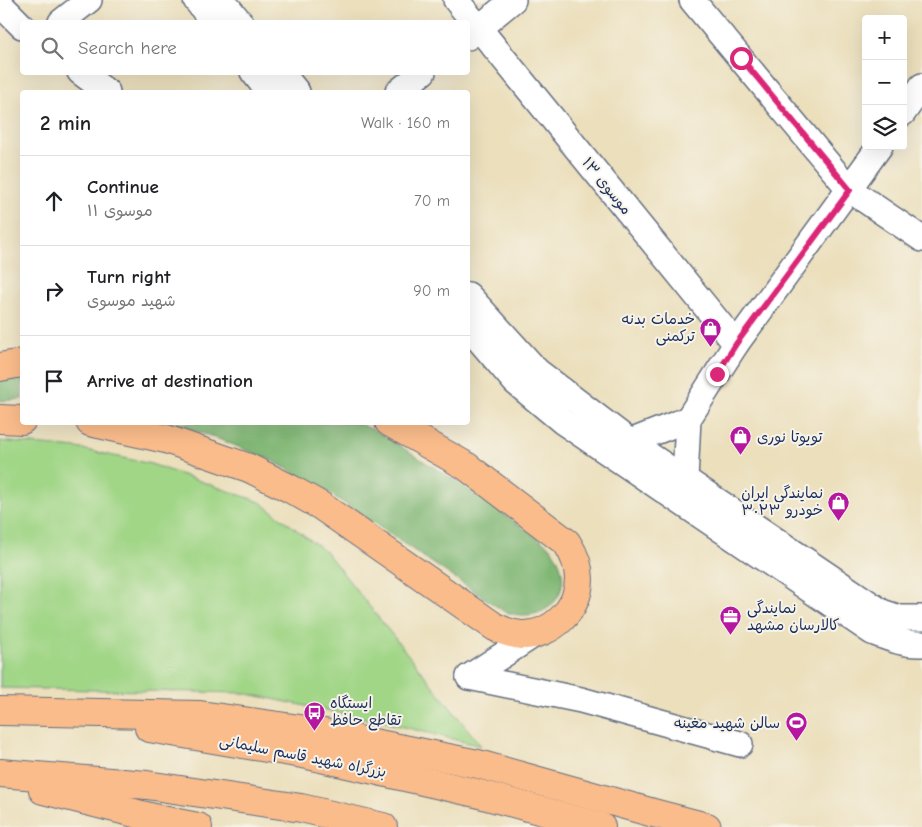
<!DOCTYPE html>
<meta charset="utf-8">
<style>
:root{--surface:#fff;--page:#f2f2f2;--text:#202124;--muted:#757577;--line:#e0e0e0}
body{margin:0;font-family:"Comic Neue","Playpen Sans Arabic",sans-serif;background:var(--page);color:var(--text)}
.controls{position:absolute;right:15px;top:15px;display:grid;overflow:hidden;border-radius:5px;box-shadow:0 5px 20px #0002}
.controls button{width:45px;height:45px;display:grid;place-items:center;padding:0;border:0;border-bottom:1px solid var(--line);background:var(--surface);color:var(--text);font:25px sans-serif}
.stop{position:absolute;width:15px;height:15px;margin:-11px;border:4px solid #db2777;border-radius:50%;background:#fff}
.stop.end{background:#db2777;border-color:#fff;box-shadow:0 1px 5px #0008}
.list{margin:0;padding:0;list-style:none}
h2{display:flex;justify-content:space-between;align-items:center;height:65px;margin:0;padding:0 20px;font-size:21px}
h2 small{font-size:16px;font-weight:400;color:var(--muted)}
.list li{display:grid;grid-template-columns:32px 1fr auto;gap:15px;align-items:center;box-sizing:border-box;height:90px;padding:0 20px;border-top:1px solid var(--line)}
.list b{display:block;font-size:19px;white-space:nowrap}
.list p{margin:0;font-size:16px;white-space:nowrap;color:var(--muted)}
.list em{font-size:16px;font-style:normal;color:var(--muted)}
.icon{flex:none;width:28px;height:28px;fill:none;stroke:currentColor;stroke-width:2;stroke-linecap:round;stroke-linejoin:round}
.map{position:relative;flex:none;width:922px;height:827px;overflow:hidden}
.search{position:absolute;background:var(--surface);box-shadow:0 5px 20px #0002;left:20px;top:20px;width:450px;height:55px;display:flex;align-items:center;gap:12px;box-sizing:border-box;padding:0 18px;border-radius:5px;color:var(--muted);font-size:19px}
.panel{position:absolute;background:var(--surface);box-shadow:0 5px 20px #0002;left:20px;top:90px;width:450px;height:335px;border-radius:5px}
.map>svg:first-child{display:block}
</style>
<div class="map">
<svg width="922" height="827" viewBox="0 0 922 827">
<rect width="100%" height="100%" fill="#f7f3e8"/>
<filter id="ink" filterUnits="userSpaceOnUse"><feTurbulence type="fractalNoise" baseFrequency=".02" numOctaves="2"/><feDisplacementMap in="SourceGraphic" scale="10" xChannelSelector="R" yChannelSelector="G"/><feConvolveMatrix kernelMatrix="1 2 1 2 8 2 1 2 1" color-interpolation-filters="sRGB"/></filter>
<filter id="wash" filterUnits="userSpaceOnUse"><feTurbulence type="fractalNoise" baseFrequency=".0096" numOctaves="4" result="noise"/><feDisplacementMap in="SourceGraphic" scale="20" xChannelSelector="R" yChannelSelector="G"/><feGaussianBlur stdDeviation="1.12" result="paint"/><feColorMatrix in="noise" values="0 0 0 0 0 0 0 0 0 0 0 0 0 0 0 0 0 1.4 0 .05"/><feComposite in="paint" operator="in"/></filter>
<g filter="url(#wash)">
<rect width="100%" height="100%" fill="#ebdfbc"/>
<!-- green -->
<polygon fill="#a1d687" stroke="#5e8272" points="0,441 77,448 151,464 260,502 326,552 481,746 388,723 243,693 0,688"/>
<!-- forest -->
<g fill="#80b774" stroke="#4e7369">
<polygon points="22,376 22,399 0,401 0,379"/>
<path d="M 171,423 L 357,423 L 376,431 L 457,482 L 549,546 C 581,584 552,627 505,612 L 319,486 L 269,459 L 211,436 Z"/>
</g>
</g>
<g filter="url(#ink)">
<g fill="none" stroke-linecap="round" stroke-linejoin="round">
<defs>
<g id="minor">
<polyline points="196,0 213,22"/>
<polyline points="222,0 240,22"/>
<polyline points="456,0 736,344"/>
<polyline points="692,0 850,190 922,239"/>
<polyline points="0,4 22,26"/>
<polyline points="61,22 89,0"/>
<polyline points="468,37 513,0"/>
<polyline points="80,72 107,92"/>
<polyline points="253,72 269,92"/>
<polyline points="281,72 297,92"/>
<polyline points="398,92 423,72"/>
<polyline points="903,113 922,86"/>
<polyline points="468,295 537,371 630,442 882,612 900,618 922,618"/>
<path d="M 468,327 L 515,382 L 563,422 L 872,632 C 888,638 904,645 922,644"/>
<polyline points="630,442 688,419"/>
<polyline points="685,479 688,419 736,344 880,146"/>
<polyline points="469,677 581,700 740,744"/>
<polyline points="469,677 535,634"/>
</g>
<g id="major">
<polyline points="0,367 22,363"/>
<polyline points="0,419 22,420"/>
<path d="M 90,422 L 166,439 L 249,468 L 289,488 L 321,506 L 495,627 C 503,631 512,634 521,635 C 551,636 579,610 579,579 C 579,566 574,554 567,543 L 466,466 L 389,422"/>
</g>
<g id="highway">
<polyline points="0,711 200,715 314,731 478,764 657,814 707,827"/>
<polyline points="149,728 308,755 476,793 601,827"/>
<polyline points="0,773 147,785 301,808 383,827"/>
<polyline points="43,790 162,820 198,827"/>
</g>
</defs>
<!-- minor casing -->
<use href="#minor" stroke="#646d7f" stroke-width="28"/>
<!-- major casing -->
<use href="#major" stroke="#646d7f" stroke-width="30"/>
<!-- highway casing -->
<use href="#highway" stroke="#646d7f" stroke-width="30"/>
<!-- minor -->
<use href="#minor" stroke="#fff" stroke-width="25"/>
<!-- major -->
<use href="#major" stroke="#fabc8b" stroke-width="28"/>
<!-- highway -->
<use href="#highway" stroke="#fabc8b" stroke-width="28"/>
</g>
</g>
<g fill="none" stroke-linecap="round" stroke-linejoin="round" filter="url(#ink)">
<!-- route -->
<polyline stroke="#db2777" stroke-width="6" points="717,374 736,344 850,190 741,58"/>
</g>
<!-- icons -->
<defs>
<symbol id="shop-pin" viewBox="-11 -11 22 30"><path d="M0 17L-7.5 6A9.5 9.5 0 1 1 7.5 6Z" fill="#b5179e" stroke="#f7f3e8"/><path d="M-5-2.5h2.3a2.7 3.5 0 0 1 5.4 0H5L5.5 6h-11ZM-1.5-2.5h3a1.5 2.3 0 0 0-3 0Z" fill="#fff"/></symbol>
<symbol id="office-pin" viewBox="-11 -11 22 30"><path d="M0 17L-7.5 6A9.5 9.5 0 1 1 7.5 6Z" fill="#b5179e" stroke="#f7f3e8"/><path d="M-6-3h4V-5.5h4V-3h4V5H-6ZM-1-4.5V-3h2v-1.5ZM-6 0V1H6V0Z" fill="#fff"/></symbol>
<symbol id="bus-pin" viewBox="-11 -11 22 30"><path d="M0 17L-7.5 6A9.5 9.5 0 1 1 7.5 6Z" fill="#b5179e" stroke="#f7f3e8"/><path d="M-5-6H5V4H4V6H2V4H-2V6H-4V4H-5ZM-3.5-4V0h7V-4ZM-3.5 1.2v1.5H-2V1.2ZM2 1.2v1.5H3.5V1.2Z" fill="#fff"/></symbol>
<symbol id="stadium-pin" viewBox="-11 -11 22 30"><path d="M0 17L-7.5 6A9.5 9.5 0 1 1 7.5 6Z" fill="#b5179e" stroke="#f7f3e8"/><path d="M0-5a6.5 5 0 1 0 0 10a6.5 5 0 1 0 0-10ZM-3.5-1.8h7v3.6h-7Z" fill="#fff"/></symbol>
</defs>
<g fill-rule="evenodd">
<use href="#shop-pin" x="698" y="316" width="25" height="34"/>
<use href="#shop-pin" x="728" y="424" width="25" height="34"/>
<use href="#shop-pin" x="826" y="490" width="25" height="34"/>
<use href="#office-pin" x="718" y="604" width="25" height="34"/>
<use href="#bus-pin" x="302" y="700" width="25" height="34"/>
<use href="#stadium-pin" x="784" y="710" width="25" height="34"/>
</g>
<g text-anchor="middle" stroke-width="4" stroke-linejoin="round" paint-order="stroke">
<!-- street labels -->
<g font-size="15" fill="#1b2f5e" stroke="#f7f3e8">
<text transform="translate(607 186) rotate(51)" y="5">موسوی ۱۳</text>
<text transform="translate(303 756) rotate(11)" y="5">بزرگراه شهید قاسم سلیمانی</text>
</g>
<!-- poi labels -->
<g font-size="15" fill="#1b2f5e" stroke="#f7f3e8" text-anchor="end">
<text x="695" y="324">خدمات بدنه<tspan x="695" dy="17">ترکمنی</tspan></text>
<text x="757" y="442" text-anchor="start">تویوتا نوری</text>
<text x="823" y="498">نمایندگی ایران<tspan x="823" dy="17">خودرو ۳۰۲۳</tspan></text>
<text x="747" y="613" text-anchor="start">نمایندگی<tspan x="747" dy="17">کالارسان مشهد</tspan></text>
<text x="330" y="708" text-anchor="start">ایستگاه<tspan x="330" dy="17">تقاطع حافظ</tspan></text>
<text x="780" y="728">سالن شهید مغینه</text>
</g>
</g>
</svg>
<div class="controls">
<button>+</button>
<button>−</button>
<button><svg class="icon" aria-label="layers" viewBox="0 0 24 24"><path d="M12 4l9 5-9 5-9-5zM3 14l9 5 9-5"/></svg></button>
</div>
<div class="stop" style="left:741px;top:58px"></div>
<div class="stop end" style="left:717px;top:374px"></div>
<div class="search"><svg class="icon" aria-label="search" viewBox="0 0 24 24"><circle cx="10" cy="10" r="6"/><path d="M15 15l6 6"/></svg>Search here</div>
<section class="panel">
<h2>2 min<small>Walk · 160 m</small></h2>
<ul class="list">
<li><svg class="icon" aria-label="ahead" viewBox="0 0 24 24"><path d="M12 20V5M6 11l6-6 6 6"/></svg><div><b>Continue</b><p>موسوی ۱۱</p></div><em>70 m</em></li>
<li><svg class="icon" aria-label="right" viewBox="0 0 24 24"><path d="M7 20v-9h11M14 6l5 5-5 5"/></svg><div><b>Turn right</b><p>شهید موسوی</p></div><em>90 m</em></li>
<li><svg class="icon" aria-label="arrive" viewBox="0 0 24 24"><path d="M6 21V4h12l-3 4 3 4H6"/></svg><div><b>Arrive at destination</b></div></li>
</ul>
</section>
</div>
